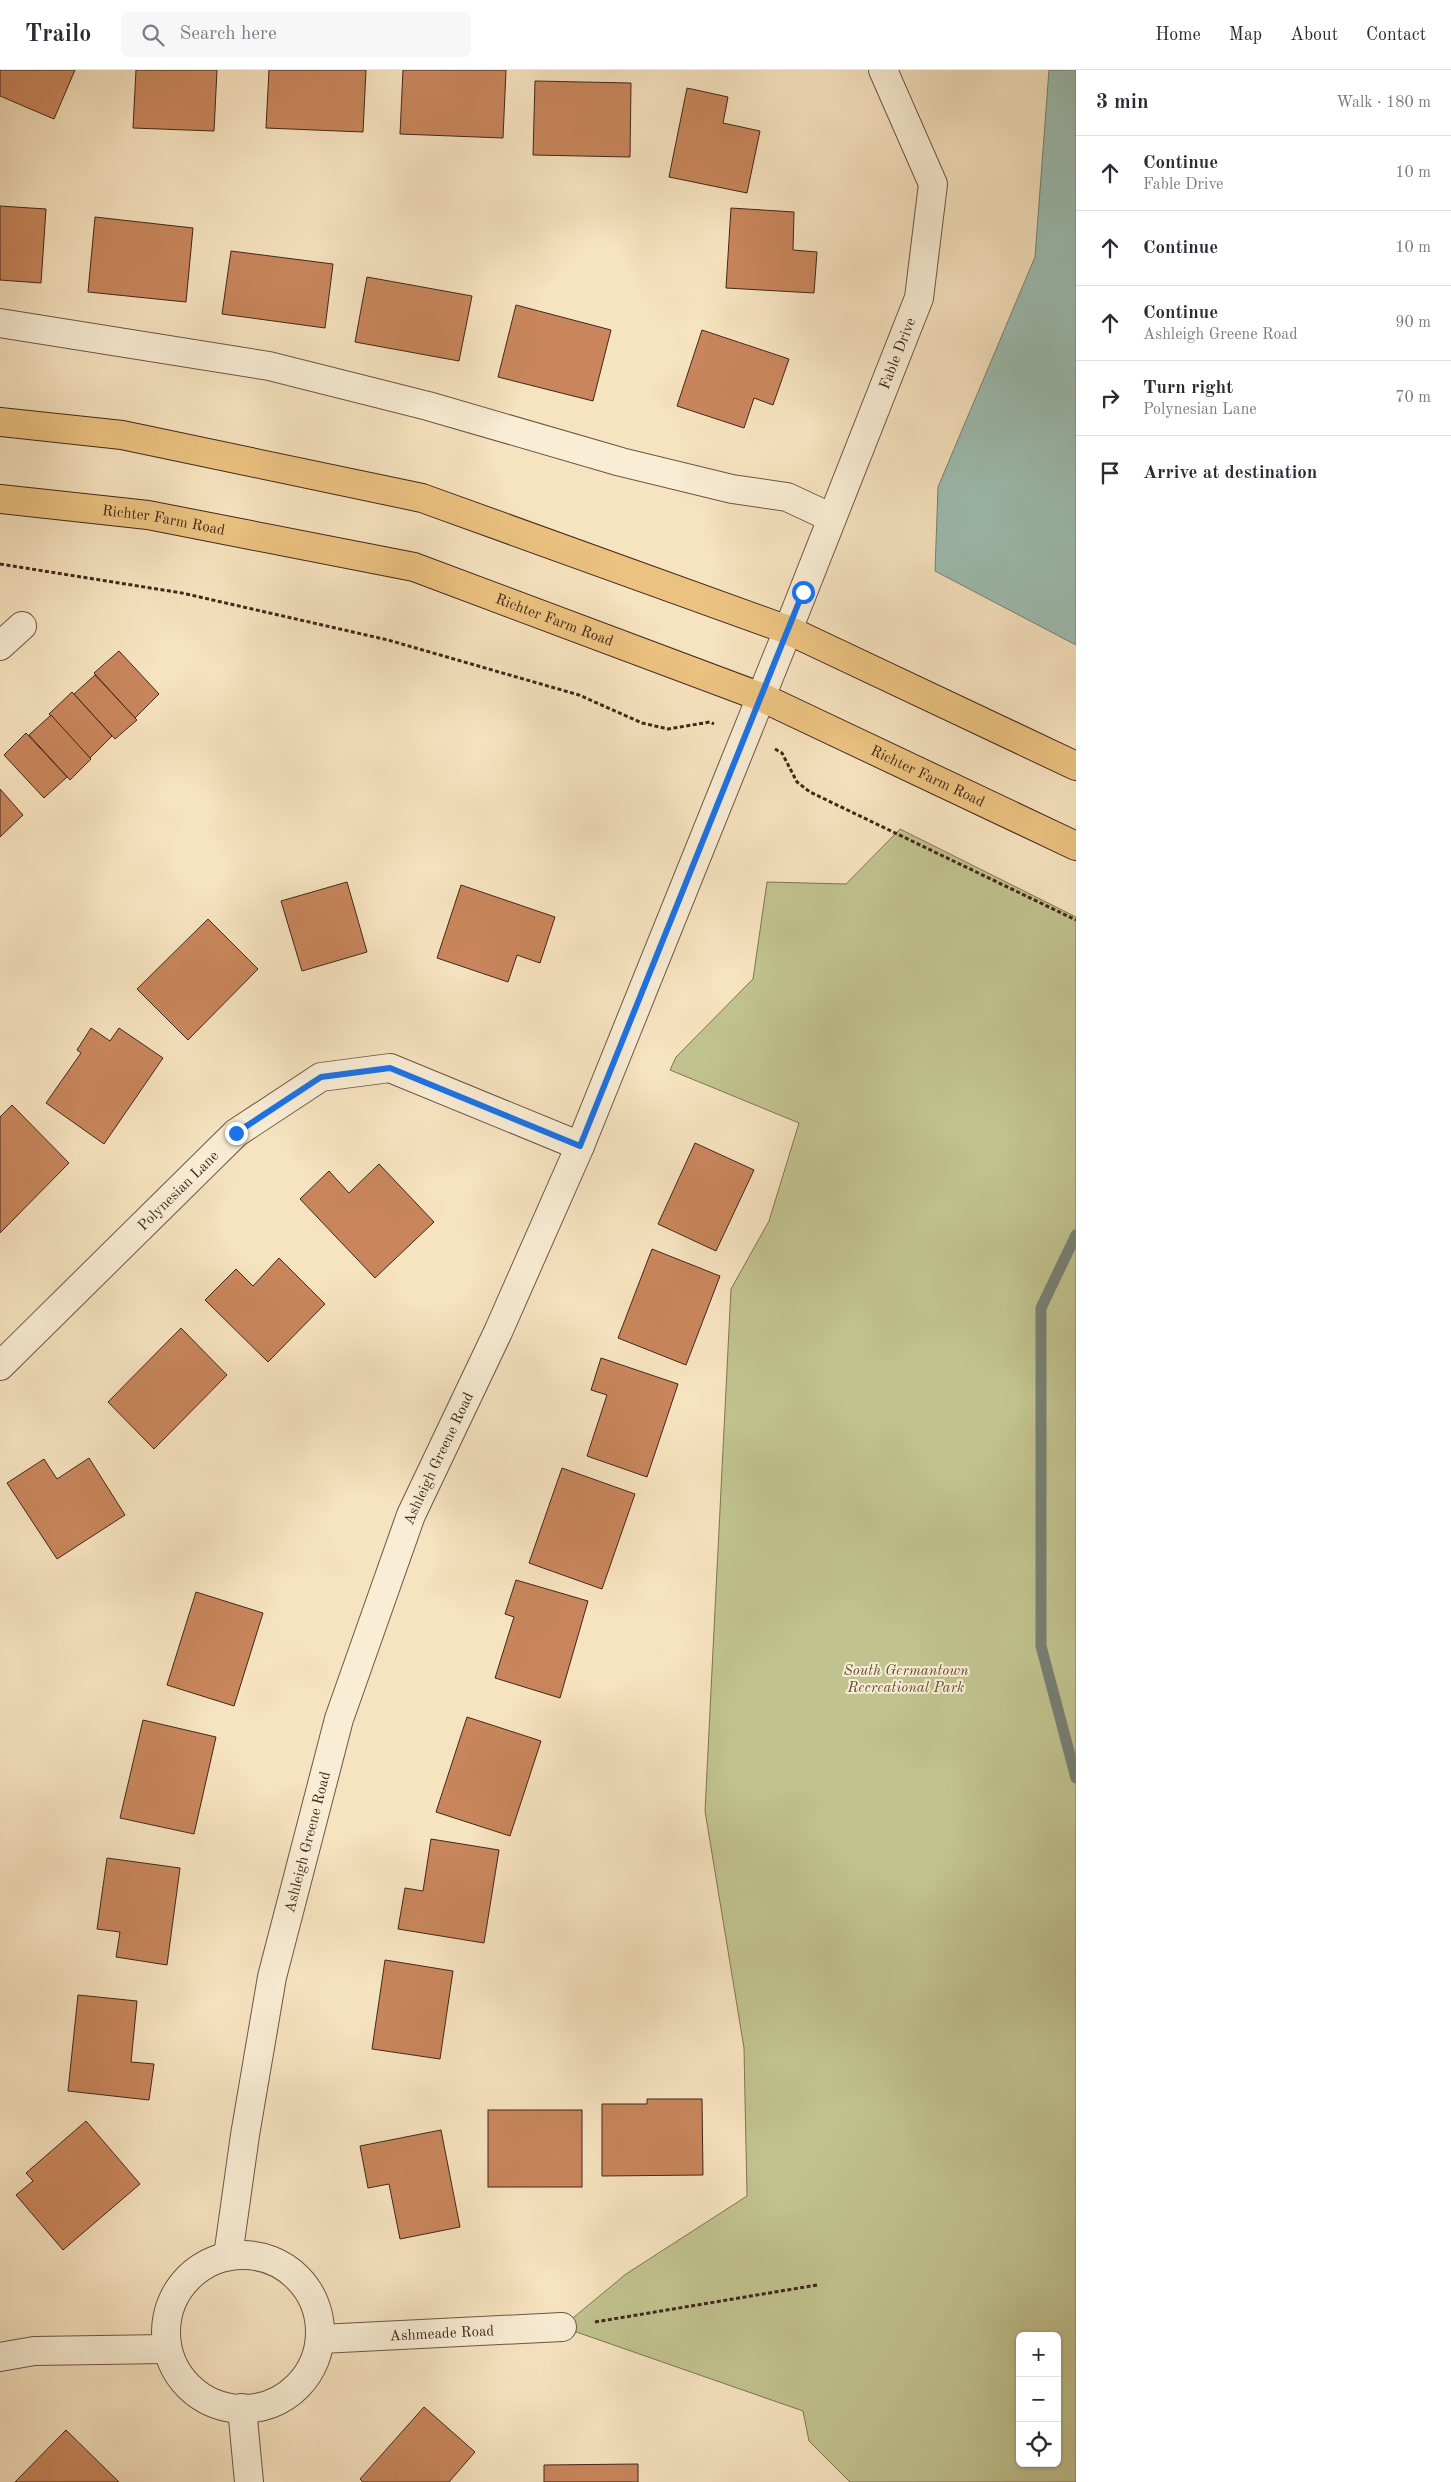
<!DOCTYPE html>
<meta charset="utf-8">
<style>
:root{--surface:#fff;--page:#f7f7f7;--text:#2b2b33;--muted:#7c7c81;--line:#e1e1e2}
body{margin:0;font-family:"Old Standard TT",serif;background:var(--page);color:var(--text)}
.controls{position:absolute;right:15px;bottom:15px;display:grid;overflow:hidden;border-radius:8px;box-shadow:0 1px 4px #0004}
.controls button{width:45px;height:45px;display:grid;place-items:center;padding:0;border:0;border-bottom:1px solid var(--line);background:var(--surface);color:var(--text);font:25px sans-serif}
.stop{position:absolute;width:15px;height:15px;margin:-11px;border:4px solid #1a73e8;border-radius:50%;background:#fff}
.stop.end{background:#1a73e8;border-color:#fff;box-shadow:0 1px 5px #0008}
.list{margin:0;padding:0;list-style:none}
h2{display:flex;justify-content:space-between;align-items:center;height:65px;margin:0;padding:0 20px;font-size:21px}
h2 small{font-size:16px;font-weight:400;color:var(--muted)}
.list li{display:grid;grid-template-columns:32px 1fr auto;gap:15px;align-items:center;box-sizing:border-box;height:75px;padding:0 20px;border-top:1px solid var(--line)}
.list b{display:block;font-size:19px;white-space:nowrap}
.list p{margin:0;font-size:16px;white-space:nowrap;color:var(--muted)}
.list em{font-size:16px;font-style:normal;color:var(--muted)}
.icon{flex:none;width:28px;height:28px;fill:none;stroke:currentColor;stroke-width:2;stroke-linecap:round;stroke-linejoin:round}
.map{position:relative;flex:none;width:1076px;height:2412px;overflow:hidden}
header{display:flex;align-items:center;gap:30px;box-sizing:border-box;height:70px;padding:0 25px;background:var(--surface);border-bottom:1px solid var(--line)}
header strong{font-size:24px}
nav{display:flex;gap:28px;margin-inline-start:auto;font-size:18px}
.search{width:350px;height:45px;background:var(--page);display:flex;align-items:center;gap:12px;box-sizing:border-box;padding:0 18px;border-radius:8px;color:var(--muted);font-size:19px}
main{display:flex}
aside{flex:1;background:var(--surface)}
.map>svg:first-child{display:block}
</style>
<header>
<strong>Trailo</strong>
<div class="search"><svg class="icon" aria-label="search" viewBox="0 0 24 24"><circle cx="10" cy="10" r="6"/><path d="M15 15l6 6"/></svg>Search here</div>
<nav><a>Home</a><a>Map</a><a>About</a><a>Contact</a></nav>
</header>
<main>
<div class="map">
<svg width="1076" height="2412" viewBox="0 0 1076 2412">
<rect width="100%" height="100%" fill="#f6e3bf"/>
<filter id="stains"><feTurbulence type="fractalNoise" baseFrequency=".004" numOctaves="4"/><feColorMatrix values="0 0 0 0 .2 0 0 0 0 .09 0 0 0 0 .02 0 0 0 .5 -.17"/></filter>
<radialGradient id="worn" r=".72"><stop offset=".6" stop-color="#630" stop-opacity="0"/><stop offset="1" stop-color="#630" stop-opacity=".3"/></radialGradient>
<!-- green -->
<path fill="#c1c38f" stroke="#817454" fill-rule="evenodd" d="M 900,759 L 1076,847 L 1076,2412 L 850,2412 L 809,2371 L 803,2341 L 562,2257 L 626,2204 L 747,2126 L 744,1978 L 705,1741 L 731,1219 L 769,1151 L 799,1053 L 670,1000 L 676,987 L 753,909 L 767,812 L 846,814 ZM 1020,2266 L 1057,2266 L 1057,2393 L 1020,2393 Z"/>
<!-- water -->
<polygon fill="#9dbeb2" stroke="#788175" points="1049,0 1076,0 1076,575 935,501 938,417 1035,187"/>
<g fill="none" stroke-linecap="round" stroke-linejoin="round">
<!-- stream -->
<polyline stroke="#788175" stroke-width="11" points="1076,1165 1041,1238 1041,1576 1076,1708"/>
</g>
<!-- building -->
<g fill="#c9865c" stroke="#41261a">
<polygon points="0,0 75,0 54,49 0,26"/>
<polygon points="136,0 217,0 214,61 133,58"/>
<polygon points="269,0 366,0 363,62 266,58"/>
<polygon points="403,0 506,0 503,68 400,64"/>
<polygon points="535,11 631,13 630,87 533,85"/>
<polygon points="687,18 728,27 723,53 760,61 747,123 669,107"/>
<polygon points="0,136 46,139 41,213 0,210"/>
<polygon points="731,138 794,142 793,180 817,182 814,223 726,218"/>
<polygon points="95,147 193,158 186,232 88,222"/>
<polygon points="231,181 333,194 325,258 222,244"/>
<polygon points="367,207 472,226 459,291 355,272"/>
<polygon points="516,235 611,260 593,331 498,307"/>
<polygon points="702,260 789,289 773,335 754,328 744,358 677,336"/>
<polygon points="119,581 159,624 135,648 94,603"/>
<polygon points="95,605 137,650 115,669 74,624"/>
<polygon points="72,622 112,666 90,688 49,644"/>
<polygon points="51,645 91,689 70,710 29,665"/>
<polygon points="26,663 67,707 44,728 4,685"/>
<polygon points="0,719 23,745 0,767"/>
<polygon points="347,812 367,882 302,901 281,831"/>
<polygon points="461,815 555,847 540,893 517,885 508,912 437,888"/>
<polygon points="208,849 258,899 188,970 137,919"/>
<polygon points="91,958 110,971 119,958 163,988 104,1074 46,1033 81,983 77,980"/>
<polygon points="12,1035 69,1093 0,1163 0,1047"/>
<polygon points="695,1073 754,1100 716,1181 658,1154"/>
<polygon points="379,1094 434,1152 375,1208 300,1129 329,1101 349,1123"/>
<polygon points="652,1179 720,1206 686,1295 618,1268"/>
<polygon points="279,1188 325,1234 268,1292 205,1230 236,1199 253,1216"/>
<polygon points="181,1258 227,1305 154,1379 108,1332"/>
<polygon points="601,1288 678,1314 647,1407 587,1386 607,1325 591,1320"/>
<polygon points="89,1388 125,1445 57,1489 7,1413 44,1389 57,1409"/>
<polygon points="562,1398 635,1424 602,1519 529,1493"/>
<polygon points="516,1510 588,1531 560,1628 495,1608 514,1547 505,1544"/>
<polygon points="196,1522 263,1543 234,1636 167,1615"/>
<polygon points="467,1647 541,1671 510,1766 436,1742"/>
<polygon points="143,1650 216,1667 194,1764 120,1748"/>
<polygon points="431,1769 499,1780 484,1873 398,1859 405,1818 423,1821"/>
<polygon points="107,1788 180,1798 167,1895 116,1887 120,1862 97,1859"/>
<polygon points="385,1890 453,1901 440,1989 372,1979"/>
<polygon points="78,1925 137,1931 131,1992 154,1994 149,2030 68,2021"/>
<polygon points="647,2029 702,2029 703,2105 602,2106 602,2034 647,2034"/>
<rect x="488" y="2040" width="94" height="77"/>
<polygon points="86,2051 140,2114 63,2180 16,2125 33,2111 26,2103"/>
<polygon points="441,2060 460,2157 400,2169 389,2114 368,2118 360,2076"/>
<polygon points="424,2337 475,2382 449,2412 363,2412 360,2409"/>
<polygon points="66,2360 119,2412 15,2412"/>
<polygon points="638,2394 638,2412 544,2412 544,2395"/>
</g>
<g fill="none" stroke-linecap="round" stroke-linejoin="round">
<defs>
<g id="minor">
<polyline points="0,253 269,296 428,336 621,392 732,419 787,427 832,448"/>
<polyline points="0,576 22,556"/>
<path id="s1" d="M 0,1296 L 236,1063 L 321,1007 L 390,998 L 580,1076"/>
<circle cx="243" cy="2262" r="77"/>
<path id="s2" d="M 228,2186 L 245,2065 L 272,1907 L 339,1649 L 411,1445 L 498,1262 L 580,1076 L 788,560 L 919,228 L 933,114 L 883,0"/>
<path id="s3" d="M 321,2269 L 562,2257"/>
<polyline points="0,2287 34,2281 166,2279"/>
<polyline points="242,2338 249,2412"/>
</g>
<g id="major">
<polyline points="0,352 122,365 422,428 788,560 1076,696"/>
<path id="s4" d="M 0,429 L 148,445 L 414,497 L 761,627 L 1076,776"/>
</g>
</defs>
<!-- minor casing -->
<use href="#minor" stroke="#6e5543" stroke-width="30"/>
<!-- major casing -->
<use href="#major" stroke="#41261a" stroke-width="30"/>
<!-- path -->
<g stroke="#41261a" stroke-width="3" stroke-dasharray="4 2.5" stroke-linecap="butt">
<polyline points="0,494 182,523 388,570 579,625 642,653 668,659 710,652 714,654"/>
<polyline points="775,679 782,683 797,712 810,722 1076,850"/>
<polyline points="595,2252 817,2215"/>
</g>
<!-- minor -->
<use href="#minor" stroke="#f9edd5" stroke-width="28"/>
<!-- major -->
<use href="#major" stroke="#ebc280" stroke-width="28"/>
</g>
<g fill="none" stroke-linecap="round" stroke-linejoin="round">
<!-- route -->
<polyline stroke="#1a73e8" stroke-width="6" points="236,1063 321,1007 390,998 580,1076 803,522"/>
</g>
<g text-anchor="middle" stroke-width="4" stroke-linejoin="round" paint-order="stroke">
<!-- street labels -->
<g font-size="15" fill="#41261a" stroke="#f9edd5">
<text dy="5" stroke="none"><textPath href="#s2" startOffset="2025">Fable Drive</textPath></text>
<text dy="5" stroke="none"><textPath href="#s4" startOffset="165">Richter Farm Road</textPath></text>
<text dy="5" stroke="none"><textPath href="#s4" startOffset="570">Richter Farm Road</textPath></text>
<text dy="5" stroke="none"><textPath href="#s4" startOffset="975">Richter Farm Road</textPath></text>
<text dy="5" stroke="none"><textPath href="#s1" startOffset="250">Polynesian Lane</textPath></text>
<text dy="5" stroke="none"><textPath href="#s2" startOffset="828">Ashleigh Greene Road</textPath></text>
<text dy="5" stroke="none"><textPath href="#s2" startOffset="422">Ashleigh Greene Road</textPath></text>
<text dy="5" stroke="none"><textPath href="#s3" startOffset="121">Ashmeade Road</textPath></text>
</g>
<!-- park labels -->
<g font-size="15" font-style="italic" fill="#614d37" stroke="#f9edd5">
<text x="906" y="1605">South Germantown<tspan x="906" dy="17">Recreational Park</tspan></text>
</g>
</g>
<rect width="100%" height="100%" filter="url(#stains)"/>
<rect width="100%" height="100%" fill="url(#worn)"/>
</svg>
<div class="controls">
<button>+</button>
<button>−</button>
<button><svg class="icon" aria-label="locate" viewBox="0 0 24 24"><circle cx="12" cy="12" r="6"/><path d="M12 2v4M12 18v4M2 12h4M18 12h4"/></svg></button>
</div>
<div class="stop" style="left:803px;top:522px"></div>
<div class="stop end" style="left:236px;top:1063px"></div>
</div>
<aside>
<h2>3 min<small>Walk · 180 m</small></h2>
<ul class="list">
<li><svg class="icon" aria-label="ahead" viewBox="0 0 24 24"><path d="M12 20V5M6 11l6-6 6 6"/></svg><div><b>Continue</b><p>Fable Drive</p></div><em>10 m</em></li>
<li><svg class="icon" aria-label="ahead" viewBox="0 0 24 24"><path d="M12 20V5M6 11l6-6 6 6"/></svg><div><b>Continue</b></div><em>10 m</em></li>
<li><svg class="icon" aria-label="ahead" viewBox="0 0 24 24"><path d="M12 20V5M6 11l6-6 6 6"/></svg><div><b>Continue</b><p>Ashleigh Greene Road</p></div><em>90 m</em></li>
<li><svg class="icon" aria-label="right" viewBox="0 0 24 24"><path d="M7 20v-9h11M14 6l5 5-5 5"/></svg><div><b>Turn right</b><p>Polynesian Lane</p></div><em>70 m</em></li>
<li><svg class="icon" aria-label="arrive" viewBox="0 0 24 24"><path d="M6 21V4h12l-3 4 3 4H6"/></svg><div><b>Arrive at destination</b></div></li>
</ul>
</aside>
</main>
